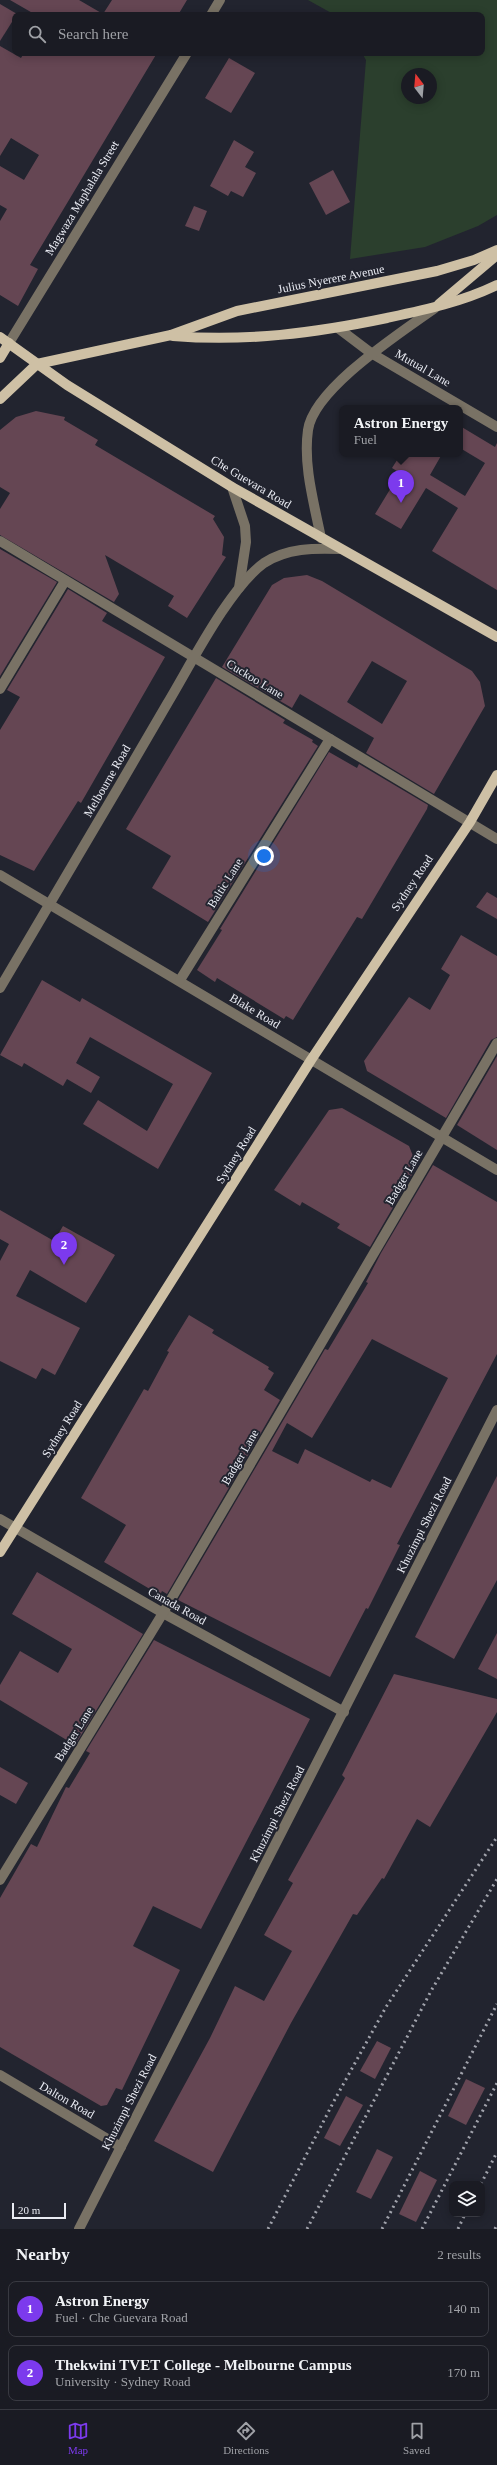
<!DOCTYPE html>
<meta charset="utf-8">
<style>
:root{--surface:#1a1b23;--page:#272830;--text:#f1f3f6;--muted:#9fa1a6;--line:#383941;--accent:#7c3aed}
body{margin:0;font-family:Georgia,serif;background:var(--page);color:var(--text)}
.controls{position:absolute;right:12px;bottom:12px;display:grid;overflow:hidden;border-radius:8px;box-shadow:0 2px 10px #0003}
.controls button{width:36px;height:36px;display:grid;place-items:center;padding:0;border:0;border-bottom:1px solid var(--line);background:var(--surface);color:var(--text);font:20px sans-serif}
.compass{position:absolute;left:401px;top:68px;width:36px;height:36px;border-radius:50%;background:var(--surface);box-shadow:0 2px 10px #0003;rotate:344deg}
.scale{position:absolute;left:12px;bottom:10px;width:54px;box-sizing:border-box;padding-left:4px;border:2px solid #e9ebf3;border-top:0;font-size:11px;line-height:14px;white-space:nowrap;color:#e9ebf3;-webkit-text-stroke:3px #22242f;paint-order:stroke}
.you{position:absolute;left:264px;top:856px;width:14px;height:14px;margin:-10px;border:3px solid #fff;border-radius:50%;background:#1a73e8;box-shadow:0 0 0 6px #1a73e833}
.badge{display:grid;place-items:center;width:26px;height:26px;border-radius:50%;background:var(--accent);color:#fff;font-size:13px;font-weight:700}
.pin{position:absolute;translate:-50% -33px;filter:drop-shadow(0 1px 2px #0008)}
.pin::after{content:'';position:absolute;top:21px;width:14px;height:12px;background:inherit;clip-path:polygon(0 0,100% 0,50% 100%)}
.popup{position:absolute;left:339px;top:405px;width:124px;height:52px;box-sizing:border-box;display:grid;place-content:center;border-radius:8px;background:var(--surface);filter:drop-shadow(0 1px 3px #0005);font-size:13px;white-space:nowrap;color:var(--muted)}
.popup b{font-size:15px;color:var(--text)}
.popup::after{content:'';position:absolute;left:50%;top:100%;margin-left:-8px;border:8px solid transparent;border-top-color:var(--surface)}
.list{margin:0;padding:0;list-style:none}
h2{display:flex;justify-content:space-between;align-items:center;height:52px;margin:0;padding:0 16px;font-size:17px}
h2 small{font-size:13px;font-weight:400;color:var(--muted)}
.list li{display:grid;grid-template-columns:26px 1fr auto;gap:12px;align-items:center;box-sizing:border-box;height:56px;margin:0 8px 8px;padding:0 8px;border:1px solid var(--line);border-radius:8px}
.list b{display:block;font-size:15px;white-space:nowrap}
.list p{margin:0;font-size:13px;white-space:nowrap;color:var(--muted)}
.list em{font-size:13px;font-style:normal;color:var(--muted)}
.icon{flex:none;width:22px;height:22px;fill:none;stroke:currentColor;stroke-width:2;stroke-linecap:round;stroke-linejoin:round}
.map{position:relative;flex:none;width:497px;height:2229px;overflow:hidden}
.search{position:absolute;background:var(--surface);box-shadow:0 2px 10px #0003;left:12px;right:12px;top:12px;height:44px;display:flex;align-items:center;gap:10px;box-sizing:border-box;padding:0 14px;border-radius:8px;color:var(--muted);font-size:15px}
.sheet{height:180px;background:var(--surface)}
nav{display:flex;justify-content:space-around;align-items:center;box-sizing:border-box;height:56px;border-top:1px solid var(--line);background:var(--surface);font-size:11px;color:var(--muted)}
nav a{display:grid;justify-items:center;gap:2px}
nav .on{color:var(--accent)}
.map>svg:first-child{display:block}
</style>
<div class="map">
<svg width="497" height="2229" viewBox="0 0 497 2229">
<rect width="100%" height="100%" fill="#22242f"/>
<!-- green -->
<path fill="#2b3f2d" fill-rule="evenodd" d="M 308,0 L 497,0 L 497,215 L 478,226 L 425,247 L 350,259 L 366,60 L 362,53 L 482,53 L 482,15 L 335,15 ZM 407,74 L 431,74 L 431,98 L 407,98 Z"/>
<!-- building -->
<g fill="#654653" fill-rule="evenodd">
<polygon points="10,0 79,0 103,14 112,0 187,0 178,15 36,15"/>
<polygon points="0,4 17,14 0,41"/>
<polygon points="0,46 21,58 24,53 157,53 30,265 38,269 18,306 0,295 0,221 7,209 0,205 0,166 24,180 39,155 11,138 0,156"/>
<polygon points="229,58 255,73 231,113 205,98"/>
<polygon points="234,140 254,152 245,167 256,173 243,197 231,191 228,196 210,186"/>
<polygon points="333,170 350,202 326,215 309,183"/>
<polygon points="194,206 207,211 199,231 185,226"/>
<polygon points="36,411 65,417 64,420 98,440 95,445 215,516 213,519 224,537 222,555 226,557 187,618 168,606 174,596 105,555 119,594 114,602 0,535 0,509 10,493 0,487 0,430 16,417"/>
<polygon points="460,426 495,447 497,443 497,590 432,551 458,508 426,488 401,529 375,514 400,473 392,468 399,457 405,460 408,454 442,454 430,475 465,496 485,463 460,448"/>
<polygon points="0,549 57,582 0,676"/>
<path d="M 307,575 L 322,581 L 472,671 L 480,682 L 485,706 L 434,794 L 366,753 L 374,738 L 300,694 L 292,708 L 222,667 L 272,585 L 284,578 ZM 372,661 L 407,681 L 382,724 L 347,702 Z"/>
<polygon points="68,589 107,613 102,621 165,657 81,803 78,801 34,871 0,855 0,730 20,697 7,690"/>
<polygon points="216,678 285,720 283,723 313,740 312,742 318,746 208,922 152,888 171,856 126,829"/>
<polygon points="329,752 357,768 359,764 428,805 427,809 362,919 357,917 293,1020 286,1016 284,1019 217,978 215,982 197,970 222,930 220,929"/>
<polygon points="487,892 497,898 497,919 476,907"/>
<polygon points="461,935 497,956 497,1037 491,1040 446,1118 367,1071 364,1061 409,997 430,1010 450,975 441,969"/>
<polygon points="42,980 80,1002 82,998 212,1073 158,1169 83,1124 98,1100 147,1131 173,1084 90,1037 76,1063 100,1077 91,1093 67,1079 63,1086 24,1063 22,1067 0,1055"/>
<polygon points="497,1056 497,1150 457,1125"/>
<polygon points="342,1108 409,1146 417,1166 370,1247 337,1228 340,1224 302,1202 300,1206 274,1190 329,1110"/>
<path d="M 433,1165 L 497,1202 L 497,1354 L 397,1544 L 400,1545 L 368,1609 L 366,1608 L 330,1677 L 178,1600 L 325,1349 L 328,1350 L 368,1283 L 366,1282 L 381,1253 ZM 372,1339 L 448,1378 L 391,1488 L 372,1479 L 370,1482 L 305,1449 L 298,1464 L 272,1451 L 287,1423 L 312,1438 Z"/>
<polygon points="0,1210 54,1241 63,1226 115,1255 86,1303 30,1270 16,1296 80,1328 55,1375 42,1368 36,1379 0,1361 0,1261 9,1244 0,1239"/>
<polygon points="189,1315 214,1330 212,1333 269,1367 268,1369 274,1373 264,1390 280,1400 167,1594 162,1591 160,1595 104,1562 126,1525 81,1498 144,1389 148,1391 169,1352 167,1351"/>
<polygon points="497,1476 497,1580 454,1659 415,1637"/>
<polygon points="37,1572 143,1634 75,1745 0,1700 0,1685 20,1651 58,1673 72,1649 12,1614"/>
<polygon points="497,1633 497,1679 478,1669"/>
<polygon points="154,1640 310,1719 201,1929 153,1906 133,1946 180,1970 122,2090 116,2088 107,2105 101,2106 0,2047 0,1898 31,1844 37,1847 66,1787 69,1788 90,1753 86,1751"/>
<polygon points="394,1674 497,1699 497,1712 430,1827 417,1819 384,1879 382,1878 357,1915 353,1914 291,2023 213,2172 154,2141 210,2038 235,1986 264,2001 292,1951 264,1935 293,1883 288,1880 345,1778 342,1775"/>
<polygon points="0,1767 28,1783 16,1804 0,1795"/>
<polygon points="377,2041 391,2048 375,2079 360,2071"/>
<polygon points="466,2079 485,2088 466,2125 448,2116"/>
<polygon points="346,2096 363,2105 340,2146 324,2138"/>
<polygon points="377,2149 393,2157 371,2199 356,2192"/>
<polygon points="420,2171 437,2180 416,2222 399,2214"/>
</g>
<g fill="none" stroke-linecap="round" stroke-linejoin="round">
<!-- minor -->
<g stroke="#797265" stroke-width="10">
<polyline points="211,15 220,0"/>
<polyline points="338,328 371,353 497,427"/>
<polyline points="9,343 187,53"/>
<polyline points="232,487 245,526 246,542 239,588"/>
<path d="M 321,538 C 314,503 303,465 308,430 C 314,388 402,332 435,308"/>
<polyline points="0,541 497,839"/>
<polyline points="0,689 65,581"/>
<polyline points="0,875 497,1170"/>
<polyline points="180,980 330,739"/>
<path d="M 0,988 C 56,893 112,799 167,704 C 190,666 229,588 264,563 C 287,548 314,548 340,549"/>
<polyline points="0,1519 163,1613 344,1712"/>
<polyline points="0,1880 163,1613 497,1043"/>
<polyline points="0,2075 121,2147"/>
<polyline points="79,2229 497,1410"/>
</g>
<!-- major -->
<g stroke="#cec0a5" stroke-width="10">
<polyline points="439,304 497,255"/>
<path d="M 173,336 C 246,342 315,333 387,318 C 424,310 462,302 497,285"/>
<polyline points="0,337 67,385 232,487 497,637"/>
<polyline points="0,358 9,343"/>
<polyline points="0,399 37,364 171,335 237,311 437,271 474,260 497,250"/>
<polyline points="0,1552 311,1060 470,822 497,775"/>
</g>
<!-- rail -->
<g stroke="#a1a3ac" stroke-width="3" stroke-dasharray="2 4" stroke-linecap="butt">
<polyline points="481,2184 497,2152"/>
<polyline points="268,2229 334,2101 386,2007 497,1837"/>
<polyline points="307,2229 431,1991 497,1879"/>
<polyline points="382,2229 497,2004"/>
<polyline points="422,2229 497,2083"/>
<polyline points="458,2229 465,2214"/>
<polyline points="495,2229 497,2224"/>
</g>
</g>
<g text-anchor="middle" stroke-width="4" stroke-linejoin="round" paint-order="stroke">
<!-- street labels -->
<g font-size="12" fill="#e9ebf3" stroke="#22242f">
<text transform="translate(82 198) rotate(-59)" y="4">Magwaza Maphalala Street</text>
<text transform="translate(331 279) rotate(-11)" y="4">Julius Nyerere Avenue</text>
<text transform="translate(423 368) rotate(30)" y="4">Mutual Lane</text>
<text transform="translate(251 482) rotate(31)" y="4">Che Guevara Road</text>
<text transform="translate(255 679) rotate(31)" y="4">Cuckoo Lane</text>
<text transform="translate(107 781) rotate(-60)" y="4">Melbourne Road</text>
<text transform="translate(225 883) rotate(-58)" y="4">Baltic Lane</text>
<text transform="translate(412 883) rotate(-56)" y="4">Sydney Road</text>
<text transform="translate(255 1011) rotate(31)" y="4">Blake Road</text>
<text transform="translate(236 1155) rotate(-58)" y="4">Sydney Road</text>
<text transform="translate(404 1177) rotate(-60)" y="4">Badger Lane</text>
<text transform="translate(62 1429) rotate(-58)" y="4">Sydney Road</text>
<text transform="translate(240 1457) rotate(-60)" y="4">Badger Lane</text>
<text transform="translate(424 1525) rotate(-63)" y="4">Khuzimpi Shezi Road</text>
<text transform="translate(177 1606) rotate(29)" y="4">Canada Road</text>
<text transform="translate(74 1734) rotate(-58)" y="4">Badger Lane</text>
<text transform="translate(277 1814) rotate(-63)" y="4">Khuzimpi Shezi Road</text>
<text transform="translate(67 2100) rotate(30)" y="4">Dalton Road</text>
<text transform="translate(129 2102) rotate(-63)" y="4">Khuzimpi Shezi Road</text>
</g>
</g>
</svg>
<div class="controls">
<button><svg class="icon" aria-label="layers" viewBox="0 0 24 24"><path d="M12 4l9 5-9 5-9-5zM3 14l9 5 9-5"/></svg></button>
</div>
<svg class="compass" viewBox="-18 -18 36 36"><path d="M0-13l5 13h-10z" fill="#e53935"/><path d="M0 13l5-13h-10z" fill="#9fa1a6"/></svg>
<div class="scale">20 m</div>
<div class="you"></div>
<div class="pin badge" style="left:401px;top:503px">1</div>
<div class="popup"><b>Astron Energy</b>Fuel</div>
<div class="pin badge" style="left:64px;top:1265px">2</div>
<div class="search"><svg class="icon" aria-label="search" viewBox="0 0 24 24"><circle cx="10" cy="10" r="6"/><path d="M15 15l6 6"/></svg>Search here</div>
</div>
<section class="sheet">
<h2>Nearby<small>2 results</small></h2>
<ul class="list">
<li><span class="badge">1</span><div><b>Astron Energy</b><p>Fuel · Che Guevara Road</p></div><em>140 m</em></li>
<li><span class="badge">2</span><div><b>Thekwini TVET College - Melbourne Campus</b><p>University · Sydney Road</p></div><em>170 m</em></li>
</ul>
</section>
<nav>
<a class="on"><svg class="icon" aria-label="map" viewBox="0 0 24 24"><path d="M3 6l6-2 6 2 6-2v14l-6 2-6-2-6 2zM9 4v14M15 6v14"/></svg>Map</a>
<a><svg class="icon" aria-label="directions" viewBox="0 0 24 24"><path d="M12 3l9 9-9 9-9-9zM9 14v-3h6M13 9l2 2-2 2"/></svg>Directions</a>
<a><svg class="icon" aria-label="saved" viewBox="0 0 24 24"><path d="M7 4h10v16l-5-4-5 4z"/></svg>Saved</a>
</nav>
